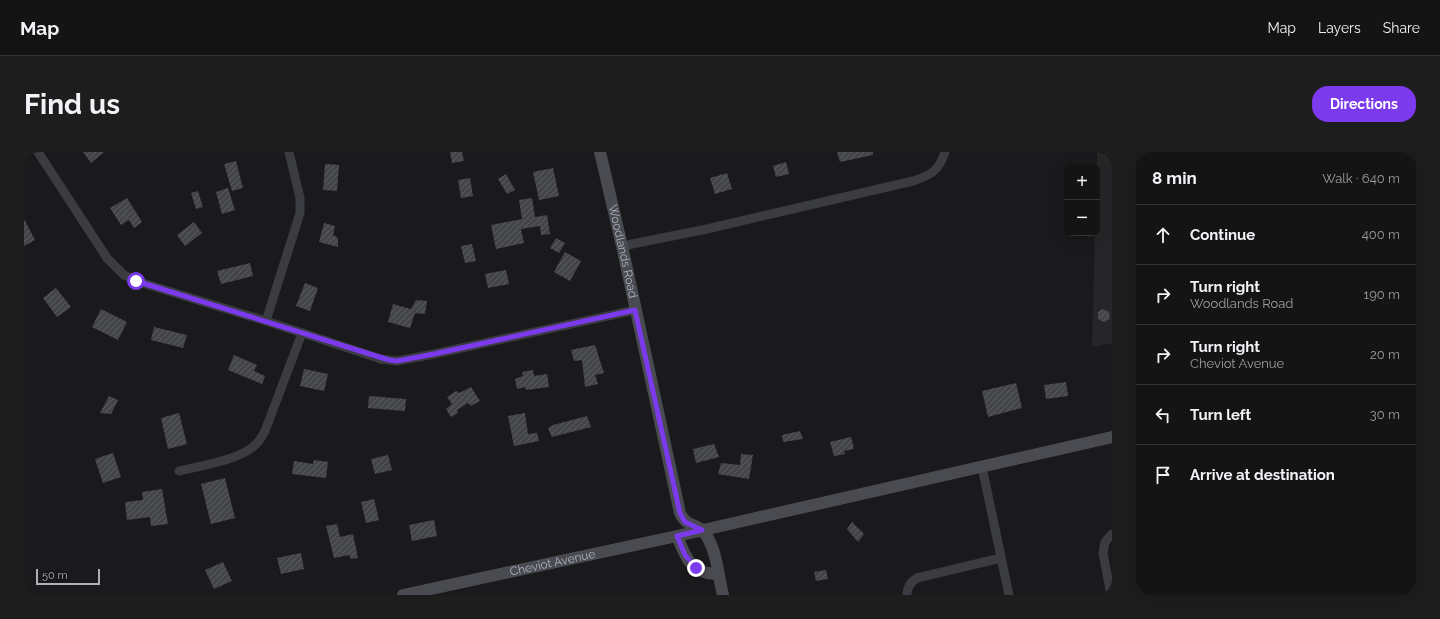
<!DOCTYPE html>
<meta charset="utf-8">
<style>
:root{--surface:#141415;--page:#1d1d1e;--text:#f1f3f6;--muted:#9d9ea0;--line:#333334;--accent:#7c3aed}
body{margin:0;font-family:Raleway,sans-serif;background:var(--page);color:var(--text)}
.controls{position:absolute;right:12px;top:12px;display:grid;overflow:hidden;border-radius:8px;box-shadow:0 4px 16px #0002}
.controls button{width:36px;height:36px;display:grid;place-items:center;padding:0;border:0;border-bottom:1px solid var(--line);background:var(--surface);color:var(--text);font:20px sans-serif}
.scale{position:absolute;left:12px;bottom:10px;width:64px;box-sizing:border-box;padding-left:4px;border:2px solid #acb1bc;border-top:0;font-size:11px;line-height:14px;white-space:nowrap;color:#acb1bc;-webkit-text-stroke:3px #151517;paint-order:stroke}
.stop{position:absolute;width:12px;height:12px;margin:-9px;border:3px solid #7c3aed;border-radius:50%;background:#fff}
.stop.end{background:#7c3aed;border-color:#fff;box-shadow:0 1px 4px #0008}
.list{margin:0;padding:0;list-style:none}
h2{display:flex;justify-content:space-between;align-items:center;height:52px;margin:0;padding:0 16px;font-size:17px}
h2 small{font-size:13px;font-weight:400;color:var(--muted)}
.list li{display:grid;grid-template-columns:26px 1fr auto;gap:12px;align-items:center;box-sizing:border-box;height:60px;padding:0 16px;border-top:1px solid var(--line)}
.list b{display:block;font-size:15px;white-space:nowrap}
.list p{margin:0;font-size:13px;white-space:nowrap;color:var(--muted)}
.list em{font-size:13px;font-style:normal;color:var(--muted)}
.icon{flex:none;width:22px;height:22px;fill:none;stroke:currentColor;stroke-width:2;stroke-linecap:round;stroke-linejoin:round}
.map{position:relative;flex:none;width:1088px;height:443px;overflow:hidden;border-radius:16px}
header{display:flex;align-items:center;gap:24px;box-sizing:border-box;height:56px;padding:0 20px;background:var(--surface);border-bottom:1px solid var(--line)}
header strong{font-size:19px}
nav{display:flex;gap:22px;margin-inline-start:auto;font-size:14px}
.intro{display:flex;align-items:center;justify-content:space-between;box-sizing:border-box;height:96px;padding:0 24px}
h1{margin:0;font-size:28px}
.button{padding:10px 18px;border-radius:16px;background:var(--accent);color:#fff;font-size:14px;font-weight:700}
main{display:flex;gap:24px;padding:0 24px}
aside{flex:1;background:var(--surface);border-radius:16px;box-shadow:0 4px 16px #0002}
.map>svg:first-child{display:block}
</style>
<header>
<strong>Map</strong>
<nav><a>Map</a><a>Layers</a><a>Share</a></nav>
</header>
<div class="intro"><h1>Find us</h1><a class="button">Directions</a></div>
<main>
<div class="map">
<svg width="1088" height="443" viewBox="0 0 1088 443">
<defs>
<pattern id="building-hatch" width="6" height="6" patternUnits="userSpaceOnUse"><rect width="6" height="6" fill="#444549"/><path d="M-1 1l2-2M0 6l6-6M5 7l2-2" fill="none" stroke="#5c5d61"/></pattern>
</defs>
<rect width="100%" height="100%" fill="#1a1a1c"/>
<!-- built -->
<polygon fill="#262629" points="1073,0 1088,0 1088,191 1068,195 1071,81 1073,81"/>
<!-- building -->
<g fill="url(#building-hatch)">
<polygon points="59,0 80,0 67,11"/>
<polygon points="426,0 438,0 440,9 428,11"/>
<polygon points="813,0 849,0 849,3 816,10"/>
<polygon points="212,9 219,36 208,39 200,12"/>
<polygon points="762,10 765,22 752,25 749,14"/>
<polygon points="301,12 315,13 313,39 299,38"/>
<polygon points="529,16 535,44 515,48 509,20"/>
<polygon points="703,21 708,37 691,42 686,26"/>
<polygon points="482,22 491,38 483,42 474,27"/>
<polygon points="446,26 449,44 437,46 434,28"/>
<polygon points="204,36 211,58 198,62 192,40"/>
<polygon points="174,39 179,55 172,57 167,41"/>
<polygon points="103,46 118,70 110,76 105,68 97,73 86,56"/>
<polygon points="508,46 511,65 523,63 526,82 517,83 516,74 497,77 500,91 472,97 467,73 498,67 495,48"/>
<polygon points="0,67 11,88 0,94"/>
<polygon points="170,70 178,81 161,94 153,83"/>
<polygon points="300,71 311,74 309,83 314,86 314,95 295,90"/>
<polygon points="532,86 541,91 535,101 526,96"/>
<polygon points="448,92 452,109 441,111 437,94"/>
<polygon points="541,100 557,109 546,129 530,120"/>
<polygon points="226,111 229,124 197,132 193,119"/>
<polygon points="482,118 485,132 464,136 461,122"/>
<polygon points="281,131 294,136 286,159 272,154"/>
<polygon points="32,136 47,155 33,165 19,146"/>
<polygon points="392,148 403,149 401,162 391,161 386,176 364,170 369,152 387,157"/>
<polygon points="77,157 103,170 94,188 68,175"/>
<polygon points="1079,157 1085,160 1086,167 1080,170 1074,167 1074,160"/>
<polygon points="130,175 163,183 159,196 127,188"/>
<polygon points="571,193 580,221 571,223 574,232 561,235 558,208 550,209 547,198"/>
<polygon points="210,203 233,213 230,219 241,224 238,232 204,218"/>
<polygon points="280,217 304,222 300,239 276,234"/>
<polygon points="509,218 510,224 523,222 525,235 502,238 501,235 493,237 491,227 499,224 498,220"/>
<polygon points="1042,230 1044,244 1022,247 1020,233"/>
<polygon points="992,231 998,256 964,265 958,239"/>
<polygon points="447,235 456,249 447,254 444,251 433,258 434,261 427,265 422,257 428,252 423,245 432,239 435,241"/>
<polygon points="85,244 94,248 87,262 76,261"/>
<polygon points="345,244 382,247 381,259 344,256"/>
<polygon points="155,261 163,292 144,297 137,266"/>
<polygon points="501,261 504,282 513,281 515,289 490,294 484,264"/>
<polygon points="563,264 567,275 528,285 524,276 529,273"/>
<polygon points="776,279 779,287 759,290 758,283"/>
<polygon points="827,285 830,297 820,299 821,302 810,304 806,290"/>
<polygon points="690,292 695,305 672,311 669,297"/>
<polygon points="89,301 97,325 79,331 71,307"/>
<polygon points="717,302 729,303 725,327 694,322 697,311 716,313"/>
<polygon points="364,303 368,318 351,322 347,307"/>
<polygon points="290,308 304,310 302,326 268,322 270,309 289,312"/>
<polygon points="201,326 211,366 187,372 177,332"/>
<polygon points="138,337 144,372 127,374 126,365 103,368 101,350 119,348 118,340"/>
<polygon points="350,347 355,368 342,371 337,350"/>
<polygon points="410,368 413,384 388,389 385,373"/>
<polygon points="828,370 840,382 834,390 823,377"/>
<polygon points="313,372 316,385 329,382 334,406 327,407 325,403 310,406 302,374"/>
<polygon points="277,401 280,417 257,422 253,406"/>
<polygon points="199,410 208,429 190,437 181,418"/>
<polygon points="802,418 804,427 792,429 790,420"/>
</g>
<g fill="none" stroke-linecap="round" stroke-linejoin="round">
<!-- street -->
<g stroke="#3b3c41" stroke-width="9">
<polyline points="14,0 83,106 100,123 112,129 242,169 357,207 373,209 410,202 611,158"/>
<path d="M 598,94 L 683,77 L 889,29 C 907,23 915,19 921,0"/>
<polyline points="242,169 276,61 276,46 265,0"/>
<polyline points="958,315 985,443"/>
<path d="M 155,319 C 175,314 215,308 230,294 C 235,290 238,285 241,279 L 278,181"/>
<path d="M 883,443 C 883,435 886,430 893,426 L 977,406"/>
<polyline points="1087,443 1079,401 1081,390 1088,382"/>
</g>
<!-- secondary -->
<g stroke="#494b51" stroke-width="12">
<path id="s1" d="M 576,0 L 598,94 L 656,361 C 662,375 672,371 680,380 C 693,397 694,423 699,443"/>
<path d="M 653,384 C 662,406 667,422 694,422"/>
<path id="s2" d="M 379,443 L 653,384 L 1088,285"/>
</g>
</g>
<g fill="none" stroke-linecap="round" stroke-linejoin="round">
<!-- route -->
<polyline stroke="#7c3aed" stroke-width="5" points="112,129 365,208 373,209 410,202 611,158 656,361 661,370 678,378 653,384 661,403 672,416"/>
</g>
<g text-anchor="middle" stroke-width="3.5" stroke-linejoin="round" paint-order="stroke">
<!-- street labels -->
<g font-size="12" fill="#acb1bc" stroke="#151517">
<text dy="4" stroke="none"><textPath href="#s1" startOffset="102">Woodlands Road</textPath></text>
<text dy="4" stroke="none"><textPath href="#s2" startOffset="153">Cheviot Avenue</textPath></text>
</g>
</g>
</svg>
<div class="controls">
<button>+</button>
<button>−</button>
</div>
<div class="scale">50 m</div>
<div class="stop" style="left:112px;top:129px"></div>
<div class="stop end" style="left:672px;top:416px"></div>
</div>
<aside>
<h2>8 min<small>Walk · 640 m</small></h2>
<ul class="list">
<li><svg class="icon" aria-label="ahead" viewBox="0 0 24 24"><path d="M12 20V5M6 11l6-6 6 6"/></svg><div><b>Continue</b></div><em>400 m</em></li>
<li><svg class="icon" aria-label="right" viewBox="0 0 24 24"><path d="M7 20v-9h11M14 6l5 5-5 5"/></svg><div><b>Turn right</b><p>Woodlands Road</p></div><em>190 m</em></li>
<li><svg class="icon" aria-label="right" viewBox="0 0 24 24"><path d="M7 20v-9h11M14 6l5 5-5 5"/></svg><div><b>Turn right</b><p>Cheviot Avenue</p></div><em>20 m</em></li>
<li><svg class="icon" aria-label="left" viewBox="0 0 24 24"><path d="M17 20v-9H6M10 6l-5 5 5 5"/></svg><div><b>Turn left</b></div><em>30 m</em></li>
<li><svg class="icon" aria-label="arrive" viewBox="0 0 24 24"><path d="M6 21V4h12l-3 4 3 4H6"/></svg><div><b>Arrive at destination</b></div></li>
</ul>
</aside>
</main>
